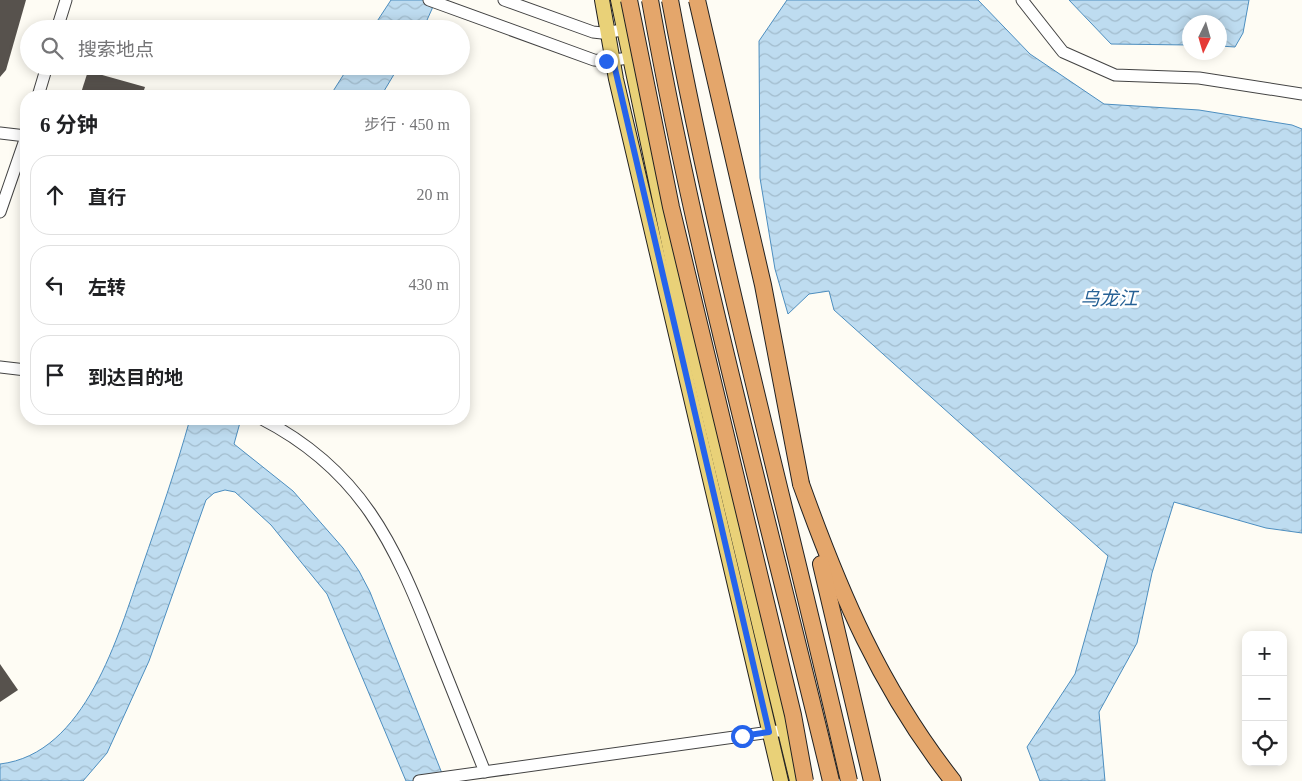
<!DOCTYPE html>
<html lang="zh">
<meta charset="utf-8">
<style>
:root{--surface:#fff;--page:#f6f6f6;--text:#202124;--muted:#757577;--line:#e0e0e0}
body{margin:0;font-family:"Times New Roman","Noto Sans SC",serif;background:var(--page);color:var(--text)}
.controls{position:absolute;right:15px;bottom:15px;display:grid;overflow:hidden;border-radius:10px;box-shadow:0 2px 12px #0003}
.controls button{width:45px;height:45px;display:grid;place-items:center;padding:0;border:0;border-bottom:1px solid var(--line);background:var(--surface);color:var(--text);font:25px sans-serif}
.compass{position:absolute;left:1182px;top:15px;width:45px;height:45px;border-radius:50%;background:var(--surface);box-shadow:0 2px 12px #0003;rotate:185deg}
.stop{position:absolute;width:15px;height:15px;margin:-11px;border:4px solid #2563eb;border-radius:50%;background:#fff}
.stop.end{background:#2563eb;border-color:#fff;box-shadow:0 1px 5px #0008}
.list{margin:0;padding:0;list-style:none}
h2{display:flex;justify-content:space-between;align-items:center;height:65px;margin:0;padding:0 20px;font-size:21px}
h2 small{font-size:16px;font-weight:400;color:var(--muted)}
.list li{display:grid;grid-template-columns:32px 1fr auto;gap:15px;align-items:center;box-sizing:border-box;height:80px;margin:0 10px 10px;padding:0 10px;border:1px solid var(--line);border-radius:20px}
.list b{display:block;font-size:19px;white-space:nowrap}
.list em{font-size:16px;font-style:normal;color:var(--muted)}
.icon{flex:none;width:28px;height:28px;fill:none;stroke:currentColor;stroke-width:2;stroke-linecap:round;stroke-linejoin:round}
.map{position:relative;flex:none;width:1302px;height:781px;overflow:hidden}
.search{position:absolute;background:var(--surface);box-shadow:0 2px 12px #0003;left:20px;top:20px;width:450px;height:55px;display:flex;align-items:center;gap:12px;box-sizing:border-box;padding:0 18px;border-radius:28px;color:var(--muted);font-size:19px}
.panel{position:absolute;background:var(--surface);box-shadow:0 2px 12px #0003;left:20px;top:90px;width:450px;height:335px;border-radius:20px}
.map>svg:first-child{display:block}
</style>
<div class="map">
<svg width="1302" height="781" viewBox="0 0 1302 781">
<defs>
<pattern id="water-waves" width="16" height="10" patternUnits="userSpaceOnUse" patternTransform="scale(1.25)"><rect width="16" height="10" fill="#bedcf0"/><path d="M0 5q4-4 8 0t8 0" fill="none" stroke="#a2bccd"/></pattern>
</defs>
<rect width="100%" height="100%" fill="#fefcf4"/>
<!-- water -->
<g fill="url(#water-waves)" stroke="#4d8ebf">
<polygon points="391,0 436,0 423,29 372,29"/>
<polygon points="787,0 978,0 1030,54 1104,104 1199,110 1292,125 1302,129 1302,533 1266,528 1174,502 1152,573 1137,643 1099,712 1105,781 1040,781 1027,747 1075,674 1108,556 834,310 829,291 809,294 788,314 775,269 760,178 759,41"/>
<polygon points="1069,0 1249,0 1243,33 1235,47 1220,46 1220,22 1190,22 1189,45 1111,44"/>
<polygon points="349,66 399,66 381,96 330,96"/>
<path d="M 190,419 L 241,419 L 234,444 L 293,491 L 343,548 L 359,571 L 370,592 L 445,781 L 406,781 L 327,594 L 271,525 L 235,492 L 225,490 L 214,493 L 206,500 L 149,661 L 107,753 L 83,781 L 0,781 L 0,764 C 86,754 118,635 142,567 C 159,518 176,469 190,419 Z"/>
</g>
<!-- building -->
<g fill="#57524d">
<polygon points="0,0 26,0 6,70 0,77"/>
<polygon points="88,71 145,87 142,96 80,96"/>
<polygon points="0,664 18,690 0,702"/>
</g>
<g fill="none" stroke-linecap="round" stroke-linejoin="round">
<defs>
<g id="minor">
<polyline points="429,0 594,60 606,61 629,58"/>
<polyline points="504,0 593,32 602,33 623,30"/>
<polyline points="1022,0 1063,52 1115,75 1199,78 1302,94"/>
<polyline points="57,29 66,0"/>
<polyline points="38,96 47,66"/>
<polyline points="0,133 26,136"/>
<polyline points="0,212 26,137"/>
<polyline points="0,367 26,370"/>
<path d="M 262,419 C 361,470 394,543 433,642 C 450,685 468,729 485,772"/>
<polyline points="419,781 785,730"/>
</g>
<g id="major">
<polyline points="602,0 616,79 781,781"/>
<polyline points="618,0 677,282 797,781"/>
</g>
<g id="highway">
<path d="M 801,484 C 840,593 880,688 953,781"/>
<polyline points="821,564 872,781"/>
</g>
</defs>
<!-- minor casing -->
<use href="#minor" stroke="#434343" stroke-width="13"/>
<!-- major casing -->
<use href="#major" stroke="#212121" stroke-width="16"/>
<!-- highway casing -->
<use href="#highway" stroke="#212121" stroke-width="18"/>
<!-- minor -->
<use href="#minor" stroke="#fff" stroke-width="11"/>
<!-- major -->
<use href="#major" stroke="#e9d178" stroke-width="14"/>
<!-- highway -->
<use href="#highway" stroke="#e4a66b" stroke-width="16"/>
<defs>
<g id="highway-bridge">
<polyline points="629,0 671,207 793,715 805,781"/>
<path d="M 650,0 C 697,263 769,521 831,781"/>
<path d="M 670,0 C 719,262 790,521 849,781"/>
<polyline points="697,0 763,285 801,484"/>
</g>
</defs>
<!-- highway-bridge casing -->
<use href="#highway-bridge" stroke="#212121" stroke-width="18" stroke-linecap="butt"/>
<!-- highway-bridge -->
<use href="#highway-bridge" stroke="#e4a66b" stroke-width="16"/>
</g>
<g fill="none" stroke-linecap="round" stroke-linejoin="round">
<!-- route -->
<polyline stroke="#2563eb" stroke-width="6" points="606,61 613,60 769,732 742,736"/>
</g>
<g text-anchor="middle" stroke-width="5" stroke-linejoin="round" paint-order="stroke">
<!-- water labels -->
<g font-size="19" font-style="italic" fill="#266195" stroke="#fff">
<text x="1109" y="305">乌龙江</text>
</g>
</g>
</svg>
<div class="controls">
<button>+</button>
<button>−</button>
<button><svg class="icon" aria-label="locate" viewBox="0 0 24 24"><circle cx="12" cy="12" r="6"/><path d="M12 2v4M12 18v4M2 12h4M18 12h4"/></svg></button>
</div>
<svg class="compass" viewBox="-18 -18 36 36"><path d="M0-13l5 13h-10z" fill="#e53935"/><path d="M0 13l5-13h-10z" fill="#757577"/></svg>
<div class="stop" style="left:742px;top:736px"></div>
<div class="stop end" style="left:606px;top:61px"></div>
<div class="search"><svg class="icon" aria-label="search" viewBox="0 0 24 24"><circle cx="10" cy="10" r="6"/><path d="M15 15l6 6"/></svg>搜索地点</div>
<section class="panel">
<h2>6 分钟<small>步行 · 450 m</small></h2>
<ul class="list">
<li><svg class="icon" aria-label="ahead" viewBox="0 0 24 24"><path d="M12 20V5M6 11l6-6 6 6"/></svg><div><b>直行</b></div><em>20 m</em></li>
<li><svg class="icon" aria-label="left" viewBox="0 0 24 24"><path d="M17 20v-9H6M10 6l-5 5 5 5"/></svg><div><b>左转</b></div><em>430 m</em></li>
<li><svg class="icon" aria-label="arrive" viewBox="0 0 24 24"><path d="M6 21V4h12l-3 4 3 4H6"/></svg><div><b>到达目的地</b></div></li>
</ul>
</section>
</div>
